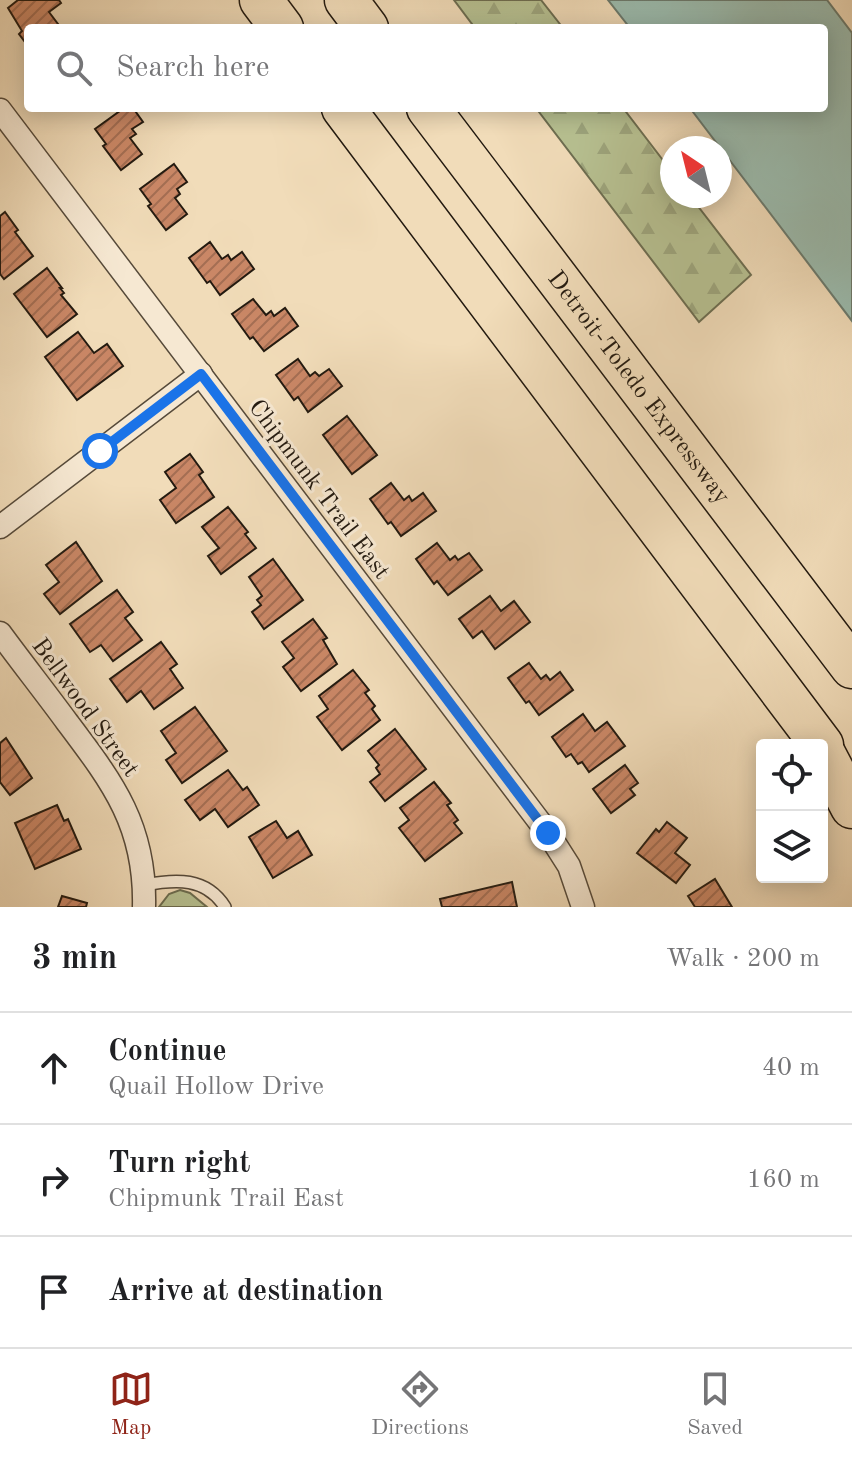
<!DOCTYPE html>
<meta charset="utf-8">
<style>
:root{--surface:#fff;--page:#f2f2f2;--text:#202124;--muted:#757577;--line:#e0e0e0;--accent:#8f2418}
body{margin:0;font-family:"Old Standard TT",serif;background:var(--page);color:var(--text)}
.controls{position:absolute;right:24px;bottom:24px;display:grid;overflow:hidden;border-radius:8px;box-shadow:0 4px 20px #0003}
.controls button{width:72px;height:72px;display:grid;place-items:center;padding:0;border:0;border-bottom:2px solid var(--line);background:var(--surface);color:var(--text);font:40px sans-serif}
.compass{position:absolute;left:660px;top:136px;width:72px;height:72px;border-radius:50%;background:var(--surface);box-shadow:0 4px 20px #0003;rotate:325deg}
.stop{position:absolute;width:24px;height:24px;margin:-18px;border:6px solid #1a73e8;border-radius:50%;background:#fff}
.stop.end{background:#1a73e8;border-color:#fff;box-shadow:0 2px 8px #0008}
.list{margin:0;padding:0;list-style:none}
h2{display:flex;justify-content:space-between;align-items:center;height:104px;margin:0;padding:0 32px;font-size:34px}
h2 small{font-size:26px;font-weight:400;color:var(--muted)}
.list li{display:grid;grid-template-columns:52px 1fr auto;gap:24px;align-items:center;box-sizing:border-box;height:112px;padding:0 32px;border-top:2px solid var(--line)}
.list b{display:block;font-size:30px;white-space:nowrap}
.list p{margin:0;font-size:26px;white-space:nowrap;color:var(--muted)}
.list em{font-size:26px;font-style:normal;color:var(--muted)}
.icon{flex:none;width:44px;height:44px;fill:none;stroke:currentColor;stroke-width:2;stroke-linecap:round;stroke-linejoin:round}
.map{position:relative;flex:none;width:852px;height:907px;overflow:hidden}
.search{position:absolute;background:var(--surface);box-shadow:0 4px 20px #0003;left:24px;right:24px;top:24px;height:88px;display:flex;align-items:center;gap:20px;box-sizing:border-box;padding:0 28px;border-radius:8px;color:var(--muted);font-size:30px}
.sheet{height:440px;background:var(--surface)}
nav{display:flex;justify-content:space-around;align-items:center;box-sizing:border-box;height:112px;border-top:2px solid var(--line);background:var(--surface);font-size:22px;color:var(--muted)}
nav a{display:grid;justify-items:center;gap:4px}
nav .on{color:var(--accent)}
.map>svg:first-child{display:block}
</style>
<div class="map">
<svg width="852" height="907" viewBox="0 0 852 907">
<defs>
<pattern id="forest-firs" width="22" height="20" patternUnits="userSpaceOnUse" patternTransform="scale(2)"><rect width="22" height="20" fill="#b7c192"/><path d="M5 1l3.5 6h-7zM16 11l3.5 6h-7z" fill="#9da57d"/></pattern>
<pattern id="building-hatch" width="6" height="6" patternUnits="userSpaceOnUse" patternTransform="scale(2)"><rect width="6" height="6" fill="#ca8766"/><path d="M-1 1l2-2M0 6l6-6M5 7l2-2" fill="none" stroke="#a46e53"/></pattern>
</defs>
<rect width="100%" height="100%" fill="#f1dcb9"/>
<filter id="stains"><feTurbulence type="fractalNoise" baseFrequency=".0025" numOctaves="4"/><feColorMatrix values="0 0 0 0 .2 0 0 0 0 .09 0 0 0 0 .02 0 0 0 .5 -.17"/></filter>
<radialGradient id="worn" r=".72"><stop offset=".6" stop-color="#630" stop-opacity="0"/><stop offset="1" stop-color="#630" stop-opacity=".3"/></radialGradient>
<!-- grass -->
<polygon fill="#b7c192" stroke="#6d6e51" stroke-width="2" points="180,890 190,893 207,907 159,907 169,894"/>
<!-- forest -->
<g fill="url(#forest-firs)" stroke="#6d6e51" stroke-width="2">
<polygon points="454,0 541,0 563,28 475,28"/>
<polygon points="536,108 623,108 672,172 672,196 690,196 751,275 699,322"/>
</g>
<!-- water -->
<polygon fill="#9bbcaf" stroke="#6b7b6f" stroke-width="2" points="608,0 827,0 852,33 852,321 690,108 824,108 824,28 630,28"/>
<!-- building -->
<g fill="url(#building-hatch)" stroke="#231a10" stroke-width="2">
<polygon points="18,0 59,0 61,3 49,12 61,28 28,28 28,46 19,34 22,31 8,8"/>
<polygon points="124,108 133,108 143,122 132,129 136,134 130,138 142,154 121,170 103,146 106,144 95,129"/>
<polygon points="174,164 187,182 177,189 180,194 175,198 187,214 166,230 148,206 151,204 140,189"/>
<polygon points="5,212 18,230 15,232 33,256 4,279 0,274 0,216"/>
<polygon points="210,242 222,259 228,255 231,260 242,252 254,269 220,295 210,281 207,283 189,258"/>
<polygon points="47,268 62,288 60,288 64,293 61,295 77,314 47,337 14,294"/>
<polygon points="253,299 266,315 271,311 274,316 285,308 298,326 264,351 253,337 250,339 232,314"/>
<polygon points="78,332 94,353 107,344 123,366 77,400 45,357"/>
<polygon points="298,359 310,376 315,372 319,376 329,369 342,386 308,412 298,397 294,400 276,375"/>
<polygon points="347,416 377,455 352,474 323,435"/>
<polygon points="190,454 203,472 199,475 214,497 176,523 160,500 176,488 165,472"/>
<polygon points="391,483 404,500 409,496 412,501 423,493 436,511 401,536 391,522 388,524 370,499"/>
<polygon points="228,507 248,532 245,534 256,548 221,574 208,556 219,548 202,527"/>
<polygon points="76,542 102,581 60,614 44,594 59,582 46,565"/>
<polygon points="437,543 450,560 455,556 458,560 469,553 482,570 448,595 437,581 434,584 416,559"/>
<polygon points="273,559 303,600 264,629 252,612 261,605 257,600 262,596 249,577"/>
<polygon points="117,590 133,612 125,618 142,640 113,661 101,645 90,652 70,624"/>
<polygon points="490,596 501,611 514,601 530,622 495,649 482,631 473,638 459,619"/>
<polygon points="313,619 327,638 323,640 337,664 301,691 283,667 294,658 282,642"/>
<polygon points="161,642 177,664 170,669 183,688 154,709 141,691 127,702 110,679"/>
<polygon points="529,663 541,679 546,675 550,680 560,672 573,690 539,715 529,701 526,703 508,678"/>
<polygon points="353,670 369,690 365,693 375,706 372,709 380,720 342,750 317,717 328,709 319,696"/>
<polygon points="195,707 227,751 182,783 166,760 176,753 161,731"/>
<polygon points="583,714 595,731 607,722 625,746 589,772 582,762 578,764 571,754 566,757 552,737"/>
<polygon points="395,729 426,769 385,801 370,782 380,774 376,768 379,765 368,751"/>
<polygon points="6,738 32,778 10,795 0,782 0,743"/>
<polygon points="625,765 638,783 630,789 635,795 611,813 593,789"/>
<polygon points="228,770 243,790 247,787 259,805 228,827 215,809 200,820 185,800"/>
<polygon points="434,782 451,803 447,805 458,820 454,823 462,833 425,861 399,828 409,820 400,808"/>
<polygon points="57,805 64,821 68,819 81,849 35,869 15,823"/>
<polygon points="276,821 287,838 298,831 312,855 273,878 249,837"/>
<polygon points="667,822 687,838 675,853 690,865 676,883 637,853 656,829 659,832"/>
<polygon points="715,879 732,907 695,907 688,896"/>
<polygon points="512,882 517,907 442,907 440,899"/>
<polygon points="62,896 87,903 86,907 58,907"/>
</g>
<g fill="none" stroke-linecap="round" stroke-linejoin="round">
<defs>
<path id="lane" d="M 144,885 C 176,879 206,877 225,907"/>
<g id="street">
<polyline points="0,110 548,833 569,866 583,907"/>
<polyline points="0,527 201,374"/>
<path d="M 0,633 C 22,663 45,692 67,722 C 113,783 146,826 144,907"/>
</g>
<g id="highway">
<polyline points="261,0 282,28"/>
<polyline points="346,0 367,28"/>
<polyline points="343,108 822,745"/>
<path id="s1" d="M 428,108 L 852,667"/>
<polyline points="822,750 852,807"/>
</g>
</defs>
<!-- lane casing -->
<use href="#lane" stroke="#564a3a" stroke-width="14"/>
<!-- street casing -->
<use href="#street" stroke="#564a3a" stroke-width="25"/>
<!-- highway casing -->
<use href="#highway" stroke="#231a10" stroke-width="45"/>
<!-- lane -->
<use href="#lane" stroke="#f6e8d2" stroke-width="11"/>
<!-- street -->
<use href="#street" stroke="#f6e8d2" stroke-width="22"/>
<!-- highway -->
<use href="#highway" stroke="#f1dcb9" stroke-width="42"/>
</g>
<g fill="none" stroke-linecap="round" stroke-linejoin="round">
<!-- route -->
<polyline stroke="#1a73e8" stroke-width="10" points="100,451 201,374 548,833"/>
</g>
<g text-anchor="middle" stroke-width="6" stroke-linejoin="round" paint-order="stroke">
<!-- street labels -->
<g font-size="24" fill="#231a10" stroke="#f6e8d2">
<text dy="8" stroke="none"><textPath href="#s1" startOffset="350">Detroit-Toledo Expressway</textPath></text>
<text transform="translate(320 489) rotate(53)" y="8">Chipmunk Trail East</text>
<text transform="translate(86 707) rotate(54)" y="8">Bellwood Street</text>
</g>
</g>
<rect width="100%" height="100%" filter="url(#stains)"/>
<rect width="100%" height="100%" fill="url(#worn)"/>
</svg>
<div class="controls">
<button><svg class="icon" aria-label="locate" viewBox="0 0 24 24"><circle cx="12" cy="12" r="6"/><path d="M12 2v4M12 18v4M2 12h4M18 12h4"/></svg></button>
<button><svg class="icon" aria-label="layers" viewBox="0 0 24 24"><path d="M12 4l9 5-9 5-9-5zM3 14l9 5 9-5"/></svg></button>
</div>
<svg class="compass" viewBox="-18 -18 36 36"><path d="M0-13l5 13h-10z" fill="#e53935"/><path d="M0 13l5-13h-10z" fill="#757577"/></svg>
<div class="stop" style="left:100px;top:451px"></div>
<div class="stop end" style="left:548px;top:833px"></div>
<div class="search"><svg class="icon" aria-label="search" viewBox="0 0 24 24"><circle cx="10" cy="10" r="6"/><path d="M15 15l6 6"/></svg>Search here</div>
</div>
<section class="sheet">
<h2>3 min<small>Walk · 200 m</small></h2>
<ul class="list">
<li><svg class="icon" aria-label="ahead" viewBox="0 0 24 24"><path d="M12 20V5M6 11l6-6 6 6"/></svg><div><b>Continue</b><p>Quail Hollow Drive</p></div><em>40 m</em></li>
<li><svg class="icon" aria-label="right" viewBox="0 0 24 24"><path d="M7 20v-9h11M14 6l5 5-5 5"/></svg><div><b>Turn right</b><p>Chipmunk Trail East</p></div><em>160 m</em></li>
<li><svg class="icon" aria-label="arrive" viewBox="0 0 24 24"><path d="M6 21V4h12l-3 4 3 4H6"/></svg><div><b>Arrive at destination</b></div></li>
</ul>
</section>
<nav>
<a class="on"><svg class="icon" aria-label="map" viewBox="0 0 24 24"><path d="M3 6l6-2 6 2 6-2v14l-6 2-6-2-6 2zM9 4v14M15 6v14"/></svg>Map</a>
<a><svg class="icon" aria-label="directions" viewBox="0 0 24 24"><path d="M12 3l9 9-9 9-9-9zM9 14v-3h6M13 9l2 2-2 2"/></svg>Directions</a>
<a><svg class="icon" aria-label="saved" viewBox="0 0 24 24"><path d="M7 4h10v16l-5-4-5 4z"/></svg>Saved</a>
</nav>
